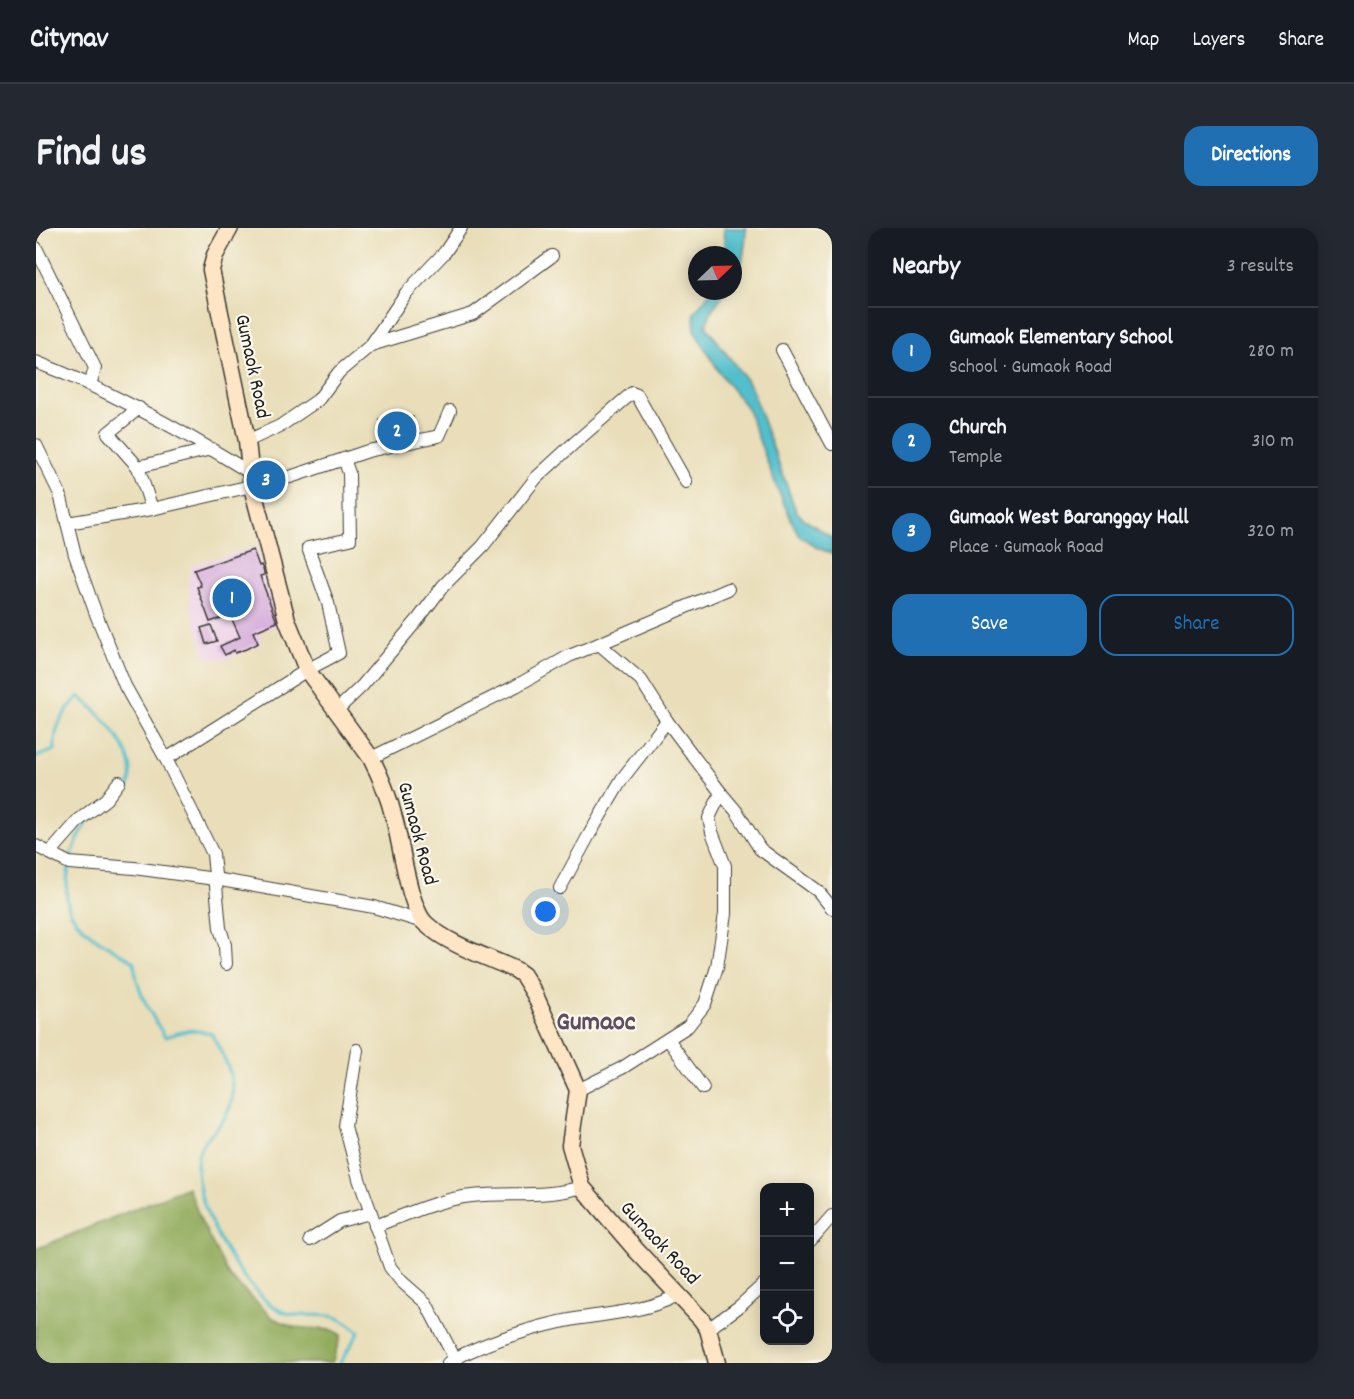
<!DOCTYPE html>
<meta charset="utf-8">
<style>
:root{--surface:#171b24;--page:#242831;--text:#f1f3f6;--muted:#9ea1a6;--line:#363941;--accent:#1f6fb2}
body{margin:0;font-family:Dekko,sans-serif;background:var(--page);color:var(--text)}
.controls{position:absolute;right:18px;bottom:18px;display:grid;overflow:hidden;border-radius:12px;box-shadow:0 3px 15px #0003}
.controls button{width:54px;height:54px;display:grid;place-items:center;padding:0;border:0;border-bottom:2px solid var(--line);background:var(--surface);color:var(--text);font:30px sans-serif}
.compass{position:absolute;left:652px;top:18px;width:54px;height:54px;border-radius:50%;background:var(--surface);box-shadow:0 3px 15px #0003;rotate:67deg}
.you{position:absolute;left:510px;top:684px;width:21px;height:21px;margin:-15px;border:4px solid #fff;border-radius:50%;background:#1a73e8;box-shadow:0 0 0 9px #1a73e833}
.badge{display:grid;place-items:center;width:39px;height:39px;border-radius:50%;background:var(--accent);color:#fff;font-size:20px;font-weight:700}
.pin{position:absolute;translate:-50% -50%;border:3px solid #fff;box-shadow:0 2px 6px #0006}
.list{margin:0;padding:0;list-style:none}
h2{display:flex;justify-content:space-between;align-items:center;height:78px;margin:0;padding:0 24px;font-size:26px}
h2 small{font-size:20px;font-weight:400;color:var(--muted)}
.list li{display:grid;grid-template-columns:39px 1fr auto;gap:18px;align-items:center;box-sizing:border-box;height:90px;padding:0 24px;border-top:2px solid var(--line)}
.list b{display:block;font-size:22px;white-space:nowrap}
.list p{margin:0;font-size:20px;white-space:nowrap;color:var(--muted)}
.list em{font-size:20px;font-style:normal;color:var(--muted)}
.actions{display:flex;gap:12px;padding:18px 24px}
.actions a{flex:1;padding:14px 0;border:2px solid var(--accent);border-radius:18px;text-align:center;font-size:21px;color:var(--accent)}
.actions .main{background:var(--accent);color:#fff}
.icon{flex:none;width:33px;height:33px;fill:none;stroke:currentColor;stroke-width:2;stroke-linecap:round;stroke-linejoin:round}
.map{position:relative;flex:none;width:796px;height:1135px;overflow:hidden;border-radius:18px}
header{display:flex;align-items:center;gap:36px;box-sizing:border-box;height:84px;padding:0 30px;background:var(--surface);border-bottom:2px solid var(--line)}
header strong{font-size:28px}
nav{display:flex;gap:33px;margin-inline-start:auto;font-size:21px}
.intro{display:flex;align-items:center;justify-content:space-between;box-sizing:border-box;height:144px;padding:0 36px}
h1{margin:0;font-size:42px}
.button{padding:15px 27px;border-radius:18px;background:var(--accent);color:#fff;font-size:21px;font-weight:700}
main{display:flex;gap:36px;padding:0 36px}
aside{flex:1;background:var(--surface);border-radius:18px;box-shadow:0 3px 15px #0003}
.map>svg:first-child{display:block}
</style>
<header>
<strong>Citynav</strong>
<nav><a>Map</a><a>Layers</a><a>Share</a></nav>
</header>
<div class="intro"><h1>Find us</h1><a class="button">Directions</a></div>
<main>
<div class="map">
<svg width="796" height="1135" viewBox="0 0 796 1135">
<rect width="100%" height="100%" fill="#fbf7ec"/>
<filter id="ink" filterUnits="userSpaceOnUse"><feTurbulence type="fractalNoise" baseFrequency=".0167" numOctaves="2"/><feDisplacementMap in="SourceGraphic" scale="12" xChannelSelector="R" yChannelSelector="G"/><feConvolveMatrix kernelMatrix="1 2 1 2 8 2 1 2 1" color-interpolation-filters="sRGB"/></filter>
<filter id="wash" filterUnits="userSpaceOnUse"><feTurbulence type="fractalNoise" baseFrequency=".008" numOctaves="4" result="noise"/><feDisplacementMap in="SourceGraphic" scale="24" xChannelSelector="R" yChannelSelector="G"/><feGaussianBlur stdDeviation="1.35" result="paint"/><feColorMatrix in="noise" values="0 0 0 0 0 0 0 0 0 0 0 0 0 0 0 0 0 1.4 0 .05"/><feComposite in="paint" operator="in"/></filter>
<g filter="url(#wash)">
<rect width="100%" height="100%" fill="#e9deb9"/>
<!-- built -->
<polygon fill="#edd1e9" points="220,319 247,396 224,404 226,417 189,432 170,430 156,385 152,354 156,337"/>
<!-- forest -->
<polygon fill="#92ac5d" stroke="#57643c" stroke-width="1.5" points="152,959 166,995 193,1048 237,1090 257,1099 297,1102 305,1107 296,1135 0,1135 0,1021"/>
<!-- water -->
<g fill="#53bfcc" stroke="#386e74" stroke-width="1.5">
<path d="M 687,0 L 710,0 C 710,16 707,41 697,54 L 697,27 L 689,27 Z"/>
<polygon points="675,63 690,63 675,83 670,98 714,157 760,283 768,291 796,310 796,326 780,319 763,307 757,296 741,260 711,180 684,145 659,104 658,85"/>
</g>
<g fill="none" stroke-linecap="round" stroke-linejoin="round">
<!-- stream -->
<g stroke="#53bfcc" stroke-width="3">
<path d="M 0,529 L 19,522 C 17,500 28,484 43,468 C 66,486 112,534 89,564 C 81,575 62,583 52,593 C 44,602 39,620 34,631"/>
<path d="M 33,638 C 31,650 29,668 33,680 C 40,703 79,721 98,734 C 100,762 114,785 129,809 L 153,802 L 175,805 C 191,833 208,863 186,894 C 180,902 169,910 165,919 C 146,962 200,1050 234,1076 C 259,1095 273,1083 299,1089 C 307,1091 316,1099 323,1104 L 304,1135"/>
</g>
</g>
<g id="blocks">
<!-- building -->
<g fill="#d7aedd">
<polygon points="377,189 377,205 346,212 344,192"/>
<polygon points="217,322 223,338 225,337 228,344 228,347 224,348 241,394 217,404 222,415 210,421 199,425 198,422 189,427 184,418 204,409 194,387 174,394 161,359 165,358 158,342"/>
<polygon points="175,397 181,413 170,416 165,400"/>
</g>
</g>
</g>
<g filter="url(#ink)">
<use href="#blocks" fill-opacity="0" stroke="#3b3934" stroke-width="1.5"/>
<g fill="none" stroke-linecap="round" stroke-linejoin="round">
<defs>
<g id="street">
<polyline points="0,20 59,140 54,157"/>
<polyline points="335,117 437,86 516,28"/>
<polyline points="746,122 796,216"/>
<path d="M 0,134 C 75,163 145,202 213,244"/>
<polyline points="211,213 244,198 282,172 303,144 335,117 370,65 409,24 425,0"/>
<polyline points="0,217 24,266 39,327 60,386 89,458 130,531 177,626 184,700 189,717 190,736"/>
<polyline points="175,221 102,239 116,281 254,249 332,223 403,208 414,183"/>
<polyline points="102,239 72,205 103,180"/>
<polyline points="31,295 116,281"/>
<polyline points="563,416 692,361"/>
<polyline points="300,483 326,458 383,390 407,358 447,318 500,250 536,217 596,165 601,167 650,254"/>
<polyline points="335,530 480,458 533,428 563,416 605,452 631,493 685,565 673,590 676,604 689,638 689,686 681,739 669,776 652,798 586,840 542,862"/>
<polyline points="130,531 271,442 303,425 292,375 272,320 314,311 313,245 308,231"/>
<polyline points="685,565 701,584 724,621 782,663 796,680"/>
<polyline points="0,618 33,635 98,640 179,651 338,679 387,694"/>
<polyline points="14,625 43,592 70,571 83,554"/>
<polyline points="524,660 553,607 586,551 631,493"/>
<polyline points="632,811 667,860"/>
<polyline points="321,822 309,898 323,951 354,1039 365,1053 390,1075 421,1135"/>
<path d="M 339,998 C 370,987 403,971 436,968 C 473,964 510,970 546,959"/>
<polyline points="274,1012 304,993 334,985"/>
<polyline points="774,1013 796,988"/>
<polyline points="672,1101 704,1078 728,1056"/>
<path d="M 412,1135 C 441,1116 505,1097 539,1091 C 575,1085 609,1084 642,1067"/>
</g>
<path id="secondary" d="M 194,0 L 179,27 L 175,42 L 211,213 L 216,259 L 251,392 L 271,442 L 335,530 C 345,549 353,570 358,590 C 365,614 373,681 390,696 C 413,717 452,729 480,742 L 487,747 L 498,765 L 542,862 L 534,917 L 546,959 L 600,1022 L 665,1091 L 672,1101 L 681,1135"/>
</defs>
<!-- street casing -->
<use href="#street" stroke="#3b3934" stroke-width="14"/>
<!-- secondary casing -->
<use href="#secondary" stroke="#3b3934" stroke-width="19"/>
<!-- street -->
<use href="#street" stroke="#fff" stroke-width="12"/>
<!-- secondary -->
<use href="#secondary" stroke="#fee5c5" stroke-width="16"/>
</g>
</g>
<g text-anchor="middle" stroke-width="4.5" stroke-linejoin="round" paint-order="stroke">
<!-- street labels -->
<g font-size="21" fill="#1c1c1c" stroke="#fbf7ec">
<text transform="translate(218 138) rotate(78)" y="7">Gumaok Road</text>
<text transform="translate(383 605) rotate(75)" y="7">Gumaok Road</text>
<text transform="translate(625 1014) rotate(47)" y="7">Gumaok Road</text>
</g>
<!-- district labels -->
<g font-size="27" font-weight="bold" fill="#5d4f60" stroke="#fbf7ec">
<text x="560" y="801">Gumaoc</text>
</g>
</g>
</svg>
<div class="controls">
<button>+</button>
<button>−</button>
<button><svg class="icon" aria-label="locate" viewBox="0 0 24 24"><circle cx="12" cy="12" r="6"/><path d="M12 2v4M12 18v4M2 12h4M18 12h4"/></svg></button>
</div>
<svg class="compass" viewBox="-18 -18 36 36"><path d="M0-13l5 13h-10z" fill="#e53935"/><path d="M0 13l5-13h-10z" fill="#9ea1a6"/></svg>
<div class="you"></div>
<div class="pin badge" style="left:196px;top:370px">1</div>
<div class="pin badge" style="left:361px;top:203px">2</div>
<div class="pin badge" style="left:230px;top:252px">3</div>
</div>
<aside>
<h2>Nearby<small>3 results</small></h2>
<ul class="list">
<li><span class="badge">1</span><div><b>Gumaok Elementary School</b><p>School · Gumaok Road</p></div><em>280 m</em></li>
<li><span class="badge">2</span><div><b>Church</b><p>Temple</p></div><em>310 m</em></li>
<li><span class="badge">3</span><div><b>Gumaok West Baranggay Hall</b><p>Place · Gumaok Road</p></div><em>320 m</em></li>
</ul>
<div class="actions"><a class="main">Save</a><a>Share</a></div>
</aside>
</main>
